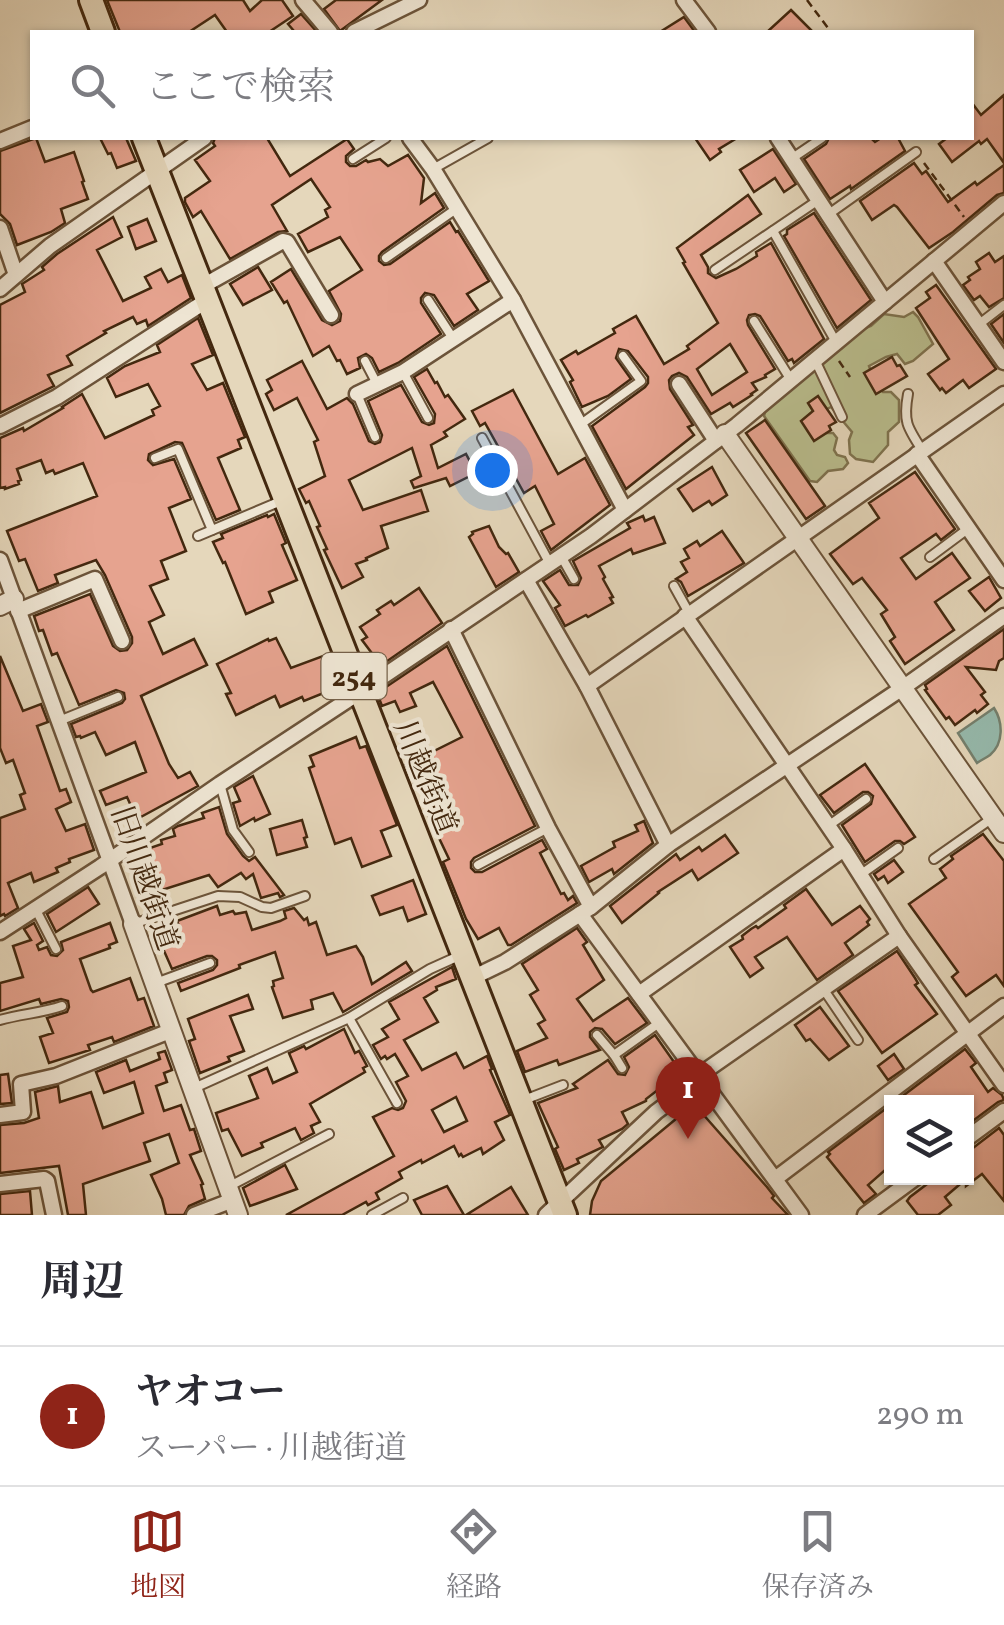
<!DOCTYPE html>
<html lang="ja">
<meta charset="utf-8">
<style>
:root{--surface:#fff;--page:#f7f7f7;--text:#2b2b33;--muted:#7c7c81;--line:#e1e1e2;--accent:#8f2418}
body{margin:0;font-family:Vollkorn,"Noto Serif JP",serif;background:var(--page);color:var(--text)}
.controls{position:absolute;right:30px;bottom:30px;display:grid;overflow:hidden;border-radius:0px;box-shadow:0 2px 8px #0004}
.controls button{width:90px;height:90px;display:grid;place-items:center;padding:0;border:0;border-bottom:2px solid var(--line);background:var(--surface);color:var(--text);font:50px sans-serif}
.you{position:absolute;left:492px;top:470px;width:35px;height:35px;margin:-25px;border:8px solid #fff;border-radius:50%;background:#1a73e8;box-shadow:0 0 0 15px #1a73e833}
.badge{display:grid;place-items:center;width:65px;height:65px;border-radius:50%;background:var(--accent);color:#fff;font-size:32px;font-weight:700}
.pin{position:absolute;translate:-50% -82px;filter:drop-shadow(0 2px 5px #0008)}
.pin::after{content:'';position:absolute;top:52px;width:35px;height:30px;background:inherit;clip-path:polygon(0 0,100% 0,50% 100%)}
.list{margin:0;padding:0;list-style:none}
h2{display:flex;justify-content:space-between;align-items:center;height:130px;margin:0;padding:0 40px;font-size:42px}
h2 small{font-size:32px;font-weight:400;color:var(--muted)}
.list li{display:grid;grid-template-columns:65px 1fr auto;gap:30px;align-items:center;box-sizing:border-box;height:140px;padding:0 40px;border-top:2px solid var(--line)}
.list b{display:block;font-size:38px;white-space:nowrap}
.list p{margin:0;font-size:32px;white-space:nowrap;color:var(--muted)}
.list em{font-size:32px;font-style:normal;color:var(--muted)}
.icon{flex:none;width:55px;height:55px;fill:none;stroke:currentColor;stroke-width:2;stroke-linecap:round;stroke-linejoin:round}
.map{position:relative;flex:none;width:1004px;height:1215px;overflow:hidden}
.search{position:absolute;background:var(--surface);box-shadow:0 2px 8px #0004;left:30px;right:30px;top:30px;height:110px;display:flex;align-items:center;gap:25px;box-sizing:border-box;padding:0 35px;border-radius:0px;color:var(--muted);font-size:38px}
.sheet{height:270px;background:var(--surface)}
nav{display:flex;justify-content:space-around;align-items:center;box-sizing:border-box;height:140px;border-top:2px solid var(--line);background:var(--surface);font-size:28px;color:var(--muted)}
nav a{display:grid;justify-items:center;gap:5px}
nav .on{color:var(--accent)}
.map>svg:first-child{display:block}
</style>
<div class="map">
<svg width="1004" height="1215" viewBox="0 0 1004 1215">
<rect width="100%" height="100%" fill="#e5d7bb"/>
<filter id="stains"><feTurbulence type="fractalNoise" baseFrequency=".002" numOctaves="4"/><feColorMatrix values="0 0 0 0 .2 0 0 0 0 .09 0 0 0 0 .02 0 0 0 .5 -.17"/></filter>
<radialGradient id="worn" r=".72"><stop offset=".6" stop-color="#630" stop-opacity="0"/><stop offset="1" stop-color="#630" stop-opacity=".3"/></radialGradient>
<!-- green -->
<polygon fill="#b9bd8d" stroke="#7e724e" stroke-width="2.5" points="913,312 918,317 933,344 913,361 905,364 897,354 886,357 869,366 874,380 883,392 891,392 899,400 899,422 888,432 888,445 873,462 856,459 850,454 849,440 852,432 831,407 807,419 814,433 833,433 837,438 834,450 837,455 845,457 848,463 843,469 828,471 817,482 810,481 764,416 766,408 811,373 860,330 871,326 884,314 904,317"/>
<!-- water -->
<path fill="#96baad" stroke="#75806e" stroke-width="2.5" d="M 994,708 C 1003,722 1004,743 990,755 C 986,758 981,760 977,763 L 958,733 Z"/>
<!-- building -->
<g fill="#e6a38f" stroke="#43280f" stroke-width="2.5" fill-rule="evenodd">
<polygon points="107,0 243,0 250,11 262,0 282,0 293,16 269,32 227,32 215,15 189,32 120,32"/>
<polygon points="336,0 382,0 340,31 324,9"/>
<polygon points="791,10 813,32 767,32"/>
<polygon points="301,14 317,32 292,32 294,31 288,24"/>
<polygon points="684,17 695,32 660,32"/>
<polygon points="1004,95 1004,163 987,139 981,144 979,141 952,162 939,144 947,138 972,138 972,103 981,115"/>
<polygon points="36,138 45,162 74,152 84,181 82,182 88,199 61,209 65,223 51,232 17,245 10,224 0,214 0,151"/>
<polygon points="100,138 126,138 136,161 117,168 111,153 108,154"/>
<polygon points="215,138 267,138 290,176 347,139 354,149 346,156 346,162 350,166 356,166 366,160 368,162 380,159 388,166 408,155 424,178 421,203 435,193 444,208 382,252 379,256 379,261 384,265 390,264 450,222 456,232 458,231 489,281 467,294 478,310 454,326 434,295 425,293 421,298 421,303 441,334 398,363 379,372 372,358 366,354 358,358 360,368 347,374 340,360 337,361 329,346 313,356 287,301 284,303 271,282 291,269 322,320 332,325 340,321 341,314 329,291 362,270 340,237 308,252 298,234 328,217 325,210 330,207 311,179 272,205 287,231 278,232 230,259 201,211 193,217 185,202 185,198 210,181 195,160 215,146 213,143"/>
<polygon points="695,138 737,138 719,149 721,152 710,160"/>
<polygon points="829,138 871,138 875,142 881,138 898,138 905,151 851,189 850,186 830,199 804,159 826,144"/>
<polygon points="773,149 796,184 784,192 775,178 754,192 740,170"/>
<polygon points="914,163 922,174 926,171 948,202 975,182 977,185 1004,165 1004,193 997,195 953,232 929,248 897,207 894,205 872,220 860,201"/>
<path d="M 748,195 L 761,214 L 701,255 L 708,267 L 708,273 L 716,278 L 736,269 L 757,256 L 756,252 L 771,243 L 824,339 L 794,363 L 792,359 L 788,361 L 760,316 L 755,314 L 749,315 L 747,320 L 748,325 L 775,369 L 765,375 L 766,377 L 752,383 L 757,390 L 751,394 L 752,395 L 733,407 L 730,403 L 711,414 L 687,377 L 679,373 L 672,376 L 669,380 L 670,389 L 693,425 L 688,427 L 694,435 L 626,489 L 592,426 L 645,387 L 648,383 L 648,377 L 628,351 L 619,349 L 616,358 L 631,379 L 608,396 L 582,407 L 570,382 L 573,380 L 561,360 L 576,351 L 578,354 L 615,333 L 613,329 L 636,316 L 664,364 L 689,349 L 687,346 L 718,323 L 683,263 L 685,262 L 677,248 ZM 730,344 L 747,372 L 712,395 L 697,369 Z"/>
<polygon points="814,213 871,300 837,328 784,236 787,234 787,230"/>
<polygon points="113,217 122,237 97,250 123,301 151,288 145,277 161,269 168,282 182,275 191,298 148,326 146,320 137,324 133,317 104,331 106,333 67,356 72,365 48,375 54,386 0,413 0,305 25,292 22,284 44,270 42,267 57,254"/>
<polygon points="147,219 156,241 136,249 128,227"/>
<polygon points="989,253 995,262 1004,256 1004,298 989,307 980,296 974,300 963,285 970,280 968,277 980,269 976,262"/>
<polygon points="258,267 272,290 243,305 230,284"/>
<polygon points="936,285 996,369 969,388 963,380 946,393 942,388 940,390 928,374 949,359 916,308 930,298 926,292"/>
<polygon points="1004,314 1004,343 991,324"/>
<polygon points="198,318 213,355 192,364 207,390 223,383 245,437 238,440 241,448 218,458 240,510 216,520 182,443 175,442 149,454 148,460 153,465 174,459 191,499 169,508 186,551 161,561 168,579 150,586 164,615 149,622 163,654 194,639 207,665 141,696 169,764 178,778 190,772 198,786 139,818 136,817 127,797 106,805 100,791 146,772 135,742 106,755 95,732 81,738 80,736 76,737 71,724 122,703 125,699 124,693 116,690 79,705 57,653 52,655 43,630 39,631 34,616 90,594 113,646 120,651 127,650 132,643 132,637 105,575 96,560 55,575 58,583 38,591 25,559 19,561 7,531 97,496 83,463 55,474 53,470 46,473 41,460 17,469 21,480 18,481 19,484 5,489 5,487 0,488 0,438 23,428 24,431 63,408 62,407 82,394 105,438 154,415 152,410 160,406 148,384 116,397 107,378 125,366 160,352 157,345"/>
<polygon points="892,357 897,366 900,365 907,376 876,394 864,373"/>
<polygon points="302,361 327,409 347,398 353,404 369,441 375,444 380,442 382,435 368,401 401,385 422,422 429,425 434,423 435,414 414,377 427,369 435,383 437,382 445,397 448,395 465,419 444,432 447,436 431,445 438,468 466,454 476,473 450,486 446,478 414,488 411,481 421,476 412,448 349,480 363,510 421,490 428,511 381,526 388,548 366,558 367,560 356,564 363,577 342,588 324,550 327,549 317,527 320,526 309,501 306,503 299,489 325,476 314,442 318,440 297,398 274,410 266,394 272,390 267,380"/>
<polygon points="513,390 558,474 585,458 610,505 551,550 541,531 554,524 535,486 524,493 485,423 480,426 472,411"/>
<polygon points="818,396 836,422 829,426 831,430 814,441 801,421 813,411 808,403"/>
<polygon points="765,420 825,506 806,519 746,433"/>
<polygon points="712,467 727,495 712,505 709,501 693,511 678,489"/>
<polygon points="915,472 955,529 941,540 936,534 901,558 916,579 952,553 970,578 935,602 954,630 905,664 890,641 895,637 881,614 887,610 862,578 853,584 830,554 879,518 869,503"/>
<polygon points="274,514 286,543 282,545 297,580 269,592 273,602 246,614 225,562 223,563 213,542 223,538 221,534 267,515 268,517"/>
<polygon points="643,516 645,521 654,517 665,543 633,554 631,549 599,566 605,577 603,579 613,597 610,598 613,603 588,617 586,615 565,626 555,608 560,605 543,581 560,570 569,585 578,585 581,578 573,561 630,528 627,523"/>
<polygon points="489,526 499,547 506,554 508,553 519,572 496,587 469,537 473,534 472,532"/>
<polygon points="722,531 744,563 688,596 681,582 676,579 687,572 681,562 689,558 684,549 697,541 700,546"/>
<polygon points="989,577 1001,598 985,611 969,591"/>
<polygon points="419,588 442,623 383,664 377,654 374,656 362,640 367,637 360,627 380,614 377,610 391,601 394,605"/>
<polygon points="1004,629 1004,658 999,661 996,670 966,667 985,692 981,695 988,704 977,713 975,710 955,725 949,717 946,719 925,690 927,689 925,685"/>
<polygon points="276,638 291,668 323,656 336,688 304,701 302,697 280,707 275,696 236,715 226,694 231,693 217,664 268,639 269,641"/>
<polygon points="447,646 535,826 474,858 471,862 471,868 475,872 482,872 542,840 547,849 540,853 561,894 564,893 568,900 573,896 577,903 511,945 508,945 499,928 478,939 466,919 443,862 449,859 429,817 437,813 421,779 414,783 406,765 462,737 440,695 433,682 410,693 416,706 400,712 395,701 382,706 377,693"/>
<polygon points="0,656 23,711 41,704 48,722 37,726 59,788 60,791 66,789 71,802 56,809 66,831 85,824 94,850 69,859 70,862 56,868 58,872 34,882 31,873 8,883 18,908 5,916 4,914 0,916 0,818 25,809 20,795 25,793 13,760 6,763 0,748"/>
<polygon points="356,737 360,748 366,746 397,825 381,831 391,856 362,867 351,838 335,844 309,768 314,766 310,756"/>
<polygon points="865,764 915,837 904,844 900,841 895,841 865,862 842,825 871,804 873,796 868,792 863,792 834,813 820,795"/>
<polygon points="253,776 270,814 255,821 254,818 240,826 233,803 240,801 234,787"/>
<polygon points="219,807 227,834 243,856 249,861 255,857 284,895 280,897 278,893 261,898 253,874 246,879 241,873 218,887 209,875 140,897 129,860 141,851 162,844 161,840 175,836 173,829 178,826 204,818 202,813"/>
<polygon points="302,820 307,837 304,838 307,847 277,855 270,829"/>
<polygon points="644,821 653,843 614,874 612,869 589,882 581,866 615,847 613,842 638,831 635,825"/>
<polygon points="983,834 1004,861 1004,986 996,975 966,996 952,977 958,972 909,904 946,878 940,869 953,859 951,856"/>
<polygon points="725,835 738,853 698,880 692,870 658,892 659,893 622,923 610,906 676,854 680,860 699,847 702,851"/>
<polygon points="894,860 903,872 888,883 884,876 878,880 874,874"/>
<polygon points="413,880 426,914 408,921 403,907 380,915 372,896"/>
<polygon points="88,887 99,904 56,932 47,914"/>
<polygon points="806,889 832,925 860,906 870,919 867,922 869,925 845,943 853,955 817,980 787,937 755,957 763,968 750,977 730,947 743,939 742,936 751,929 756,926 758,928 786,908 784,905"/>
<polygon points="217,906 220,915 233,911 235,914 246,912 252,930 280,921 286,918 284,911 294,908 304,920 307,918 309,925 316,922 327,955 356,946 363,957 372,984 406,962 412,971 343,1012 333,993 311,1000 313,1009 283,1018 272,987 274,986 273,981 283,978 275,952 239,965 240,968 181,991 178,983 213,970 217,965 217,960 212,956 207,956 172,969 157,935 179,926 177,921"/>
<polygon points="34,923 43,941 37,945 39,950 47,947 51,955 57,956 63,950 61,942 110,923 117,942 109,945 110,948 80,959 91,990 93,992 130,978 138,1000 144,998 154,1026 114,1042 112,1037 88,1045 90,1050 49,1063 40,1037 53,1033 47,1018 67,1012 69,1007 68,1001 61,999 41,1004 39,999 0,1011 0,983 23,977 13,946 31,940 24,929"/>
<polygon points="577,928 587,942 583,945 604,980 577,999 593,1021 628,998 647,1023 615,1044 602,1029 595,1028 590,1032 590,1037 600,1050 559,1065 557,1060 525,1072 517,1051 547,1038 538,1024 545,1020 530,995 538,990 522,964"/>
<polygon points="897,951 915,978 918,983 915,985 937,1014 882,1053 838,991"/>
<path d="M 452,967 L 456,979 L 436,987 L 437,990 L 424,998 L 438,1022 L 404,1040 L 422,1070 L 456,1053 L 464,1068 L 487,1056 L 492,1069 L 490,1070 L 510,1115 L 495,1122 L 504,1140 L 483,1154 L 481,1148 L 463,1157 L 461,1154 L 459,1156 L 454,1146 L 422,1163 L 421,1160 L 399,1172 L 402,1178 L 376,1193 L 379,1199 L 368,1205 L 366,1202 L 342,1215 L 286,1215 L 394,1156 L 373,1117 L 392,1108 L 398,1110 L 403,1108 L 406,1101 L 396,1082 L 408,1076 L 395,1054 L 387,1059 L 385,1056 L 381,1059 L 373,1045 L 388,1037 L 382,1029 L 399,1019 L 389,1002 ZM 456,1097 L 467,1121 L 444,1132 L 432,1110 Z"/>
<polygon points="248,995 253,1009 230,1016 244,1051 228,1057 230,1061 200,1073 189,1041 195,1039 188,1019"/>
<polygon points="820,1007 849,1046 829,1060 810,1039 806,1041 795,1025"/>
<polygon points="344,1029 355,1053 359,1051 367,1066 363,1068 365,1072 310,1104 320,1122 311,1126 314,1133 301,1140 295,1128 261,1143 263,1147 242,1156 228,1129 222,1131 216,1113 258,1098 249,1076 267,1068 273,1083 297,1072 289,1053 304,1046 306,1049"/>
<polygon points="655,1035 681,1072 646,1099 646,1101 622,1112 628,1124 622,1129 599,1140 603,1147 577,1159 579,1163 564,1170 555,1149 558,1147 538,1103 577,1088 573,1084 608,1060 618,1074 625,1075 629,1067 624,1057"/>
<polygon points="965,1049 976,1063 971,1067 988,1092 993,1088 1002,1095 1004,1100 998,1102 970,1123 966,1119 966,1102 904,1102 900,1098"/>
<polygon points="165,1051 172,1070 164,1073 167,1082 156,1086 164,1111 181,1105 190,1130 194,1129 201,1151 190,1155 203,1184 201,1185 205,1199 189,1206 184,1215 166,1215 162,1199 151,1175 179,1163 169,1134 144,1143 150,1161 83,1184 86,1215 68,1215 59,1166 0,1173 0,1125 24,1123 39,1118 35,1092 58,1086 60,1102 91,1092 103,1128 143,1113 134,1082 104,1093 96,1072 126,1060 130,1071 160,1059 158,1053"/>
<polygon points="894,1054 904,1069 888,1080 878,1066"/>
<polygon points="8,1074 12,1103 0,1104 0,1075"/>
<polygon points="694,1104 767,1187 774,1196 772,1198 788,1215 590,1215 592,1201 601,1181"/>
<polygon points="892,1104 892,1164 868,1185 876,1194 864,1203 827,1157 830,1154 828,1152"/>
<polygon points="999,1128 1004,1135 1004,1201 982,1174 966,1186 966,1179 945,1197 951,1205 938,1215 918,1215 907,1201 910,1197 935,1178 966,1178 966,1157 971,1153 969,1151"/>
<polygon points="285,1165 297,1189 250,1206 243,1188"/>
<polygon points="447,1186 464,1215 422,1215 414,1200"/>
<polygon points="511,1187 528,1215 466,1215"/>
<polygon points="30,1191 32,1215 0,1215 0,1194"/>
</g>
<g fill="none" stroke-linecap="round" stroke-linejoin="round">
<defs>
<g id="service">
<polyline points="353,159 386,138"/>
<polyline points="791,159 822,138"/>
<polyline points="433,169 488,138"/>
<polyline points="826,216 916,152"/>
<polyline points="773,231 836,342"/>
<polyline points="386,258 456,209"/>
<polyline points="715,270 817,201"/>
<polyline points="428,300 454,340"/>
<polyline points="754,321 791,380"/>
<polyline points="978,325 1004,305"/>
<polyline points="815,360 842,417"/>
<polyline points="365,361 377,384"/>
<polyline points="403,372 428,418"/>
<polyline points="357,394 375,437"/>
<path d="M 908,394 C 903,421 907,427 922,450"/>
<polyline points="581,424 641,381 623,356"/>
<polyline points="482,438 550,564"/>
<polyline points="155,458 178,449 212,530"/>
<polyline points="198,536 281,501"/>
<polyline points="561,556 574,579"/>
<polyline points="930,557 969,528"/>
<polyline points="674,586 689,613"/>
<polyline points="59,721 118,697"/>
<polyline points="220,784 233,830 249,852"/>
<polyline points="828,826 866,799"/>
<polyline points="934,859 991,819"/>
<polyline points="478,865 548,828"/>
<polyline points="860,875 898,848"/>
<polyline points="36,910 56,949"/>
<polyline points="133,924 218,896 240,897 262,907 271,908 305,896"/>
<polyline points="153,984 210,963"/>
<polyline points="824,990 858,1040"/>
<path d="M 0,1020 C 21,1014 42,1013 62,1006"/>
<polyline points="597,1035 614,1055 659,1023"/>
<polyline points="614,1055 622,1068"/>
<polyline points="192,1089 349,1018"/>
<polyline points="524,1100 563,1085"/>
<polyline points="397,1103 349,1018 430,969 461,955"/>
<polyline points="228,1187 329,1134"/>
<polyline points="372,1215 403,1198"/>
</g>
<g id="minor">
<polyline points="303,0 330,32"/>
<polyline points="684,0 708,32"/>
<polyline points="354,32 419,0"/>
<polyline points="410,138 433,169 513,300 625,510"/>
<polyline points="778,138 885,302"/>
<polyline points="0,141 32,128"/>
<polyline points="0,228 16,275"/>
<polyline points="934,261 1004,362"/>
<polyline points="201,287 283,241 287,242 331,315"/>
<polyline points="0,289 50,246 204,138"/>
<polyline points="679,384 716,441"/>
<polyline points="357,394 403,372 513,300"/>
<polyline points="0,426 57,397 206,301"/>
<polyline points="917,454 1004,580"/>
<polyline points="0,560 133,924"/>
<polyline points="526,580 587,686 668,845"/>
<polyline points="18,611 95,579 122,641"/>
<polyline points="685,616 844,849 899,936 1004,1085"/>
<polyline points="451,629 548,828 591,907"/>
<polyline points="587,686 1004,394"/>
<polyline points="580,914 801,1215"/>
<polyline points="0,932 100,867 220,784 360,692 591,536 737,425 1004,203"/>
<polyline points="472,978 505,962 591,907 668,845 904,687 1004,616"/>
<polyline points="639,994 844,849"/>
<polyline points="698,1076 899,936"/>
<polyline points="0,1115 23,1112 21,1084 56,1076 170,1031"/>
<polyline points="966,1139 1004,1111"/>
<polyline points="775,1179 1004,1006"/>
<polyline points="0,1184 44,1179 47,1181 54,1215"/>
<polyline points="194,1215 233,1200"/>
<polyline points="546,1215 656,1112 700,1079"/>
<polyline points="865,1215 915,1178"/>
</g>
<g id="tertiary">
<polyline points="725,434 1004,833"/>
<polyline points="0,606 14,599"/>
<polyline points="133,924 238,1215"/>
</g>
<g id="trunk">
<polyline points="91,0 103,32"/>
<polyline points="144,138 565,1215"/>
</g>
</defs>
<!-- service casing -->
<use href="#service" stroke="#6c543a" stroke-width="12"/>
<!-- minor casing -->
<use href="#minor" stroke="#6c543a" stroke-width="19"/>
<!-- tertiary casing -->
<use href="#tertiary" stroke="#6c543a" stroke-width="22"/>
<!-- trunk casing -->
<use href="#trunk" stroke="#43280f" stroke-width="28"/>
<!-- path -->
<g stroke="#43280f" stroke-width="2.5" stroke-dasharray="8 5" stroke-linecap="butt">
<polyline points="807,0 831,32"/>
<polyline points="924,163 964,217"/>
<polyline points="839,361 850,377"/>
</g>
<!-- service -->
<use href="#service" stroke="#eee5d3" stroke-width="8"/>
<!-- minor -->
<use href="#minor" stroke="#eee5d3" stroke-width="14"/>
<!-- tertiary -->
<use href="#tertiary" stroke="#eee5d3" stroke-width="18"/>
<!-- trunk -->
<use href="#trunk" stroke="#e5d7bb" stroke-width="22"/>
</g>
<g text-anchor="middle" stroke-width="8" stroke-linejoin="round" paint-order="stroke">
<!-- shield labels -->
<rect fill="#eee5d3" stroke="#76614a" stroke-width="2.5" x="321.5" y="653" width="65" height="46" rx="8"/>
<g font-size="28" font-weight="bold" fill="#43280f">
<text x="354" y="686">254</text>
</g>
<!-- street labels -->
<g font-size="30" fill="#43280f" stroke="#eee5d3">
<text transform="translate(426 777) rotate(68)" y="10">川越街道</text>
<text transform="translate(145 878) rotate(71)" y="10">旧川越街道</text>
</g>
</g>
<rect width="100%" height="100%" filter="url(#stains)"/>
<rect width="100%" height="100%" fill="url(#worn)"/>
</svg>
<div class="controls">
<button><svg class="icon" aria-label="layers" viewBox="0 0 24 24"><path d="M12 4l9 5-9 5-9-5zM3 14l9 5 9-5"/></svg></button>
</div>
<div class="you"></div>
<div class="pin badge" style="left:688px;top:1139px">1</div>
<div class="search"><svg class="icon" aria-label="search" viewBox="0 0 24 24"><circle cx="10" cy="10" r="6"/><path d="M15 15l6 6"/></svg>ここで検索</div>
</div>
<section class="sheet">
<h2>周辺<small></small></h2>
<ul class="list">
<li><span class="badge">1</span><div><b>ヤオコー</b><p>スーパー · 川越街道</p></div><em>290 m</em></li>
</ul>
</section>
<nav>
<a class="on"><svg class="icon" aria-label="map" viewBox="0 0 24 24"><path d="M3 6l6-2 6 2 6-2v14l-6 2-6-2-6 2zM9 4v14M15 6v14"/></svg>地図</a>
<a><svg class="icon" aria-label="directions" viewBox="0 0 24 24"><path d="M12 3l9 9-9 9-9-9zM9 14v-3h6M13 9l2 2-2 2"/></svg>経路</a>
<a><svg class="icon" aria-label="saved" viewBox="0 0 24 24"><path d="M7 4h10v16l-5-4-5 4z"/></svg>保存済み</a>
</nav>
